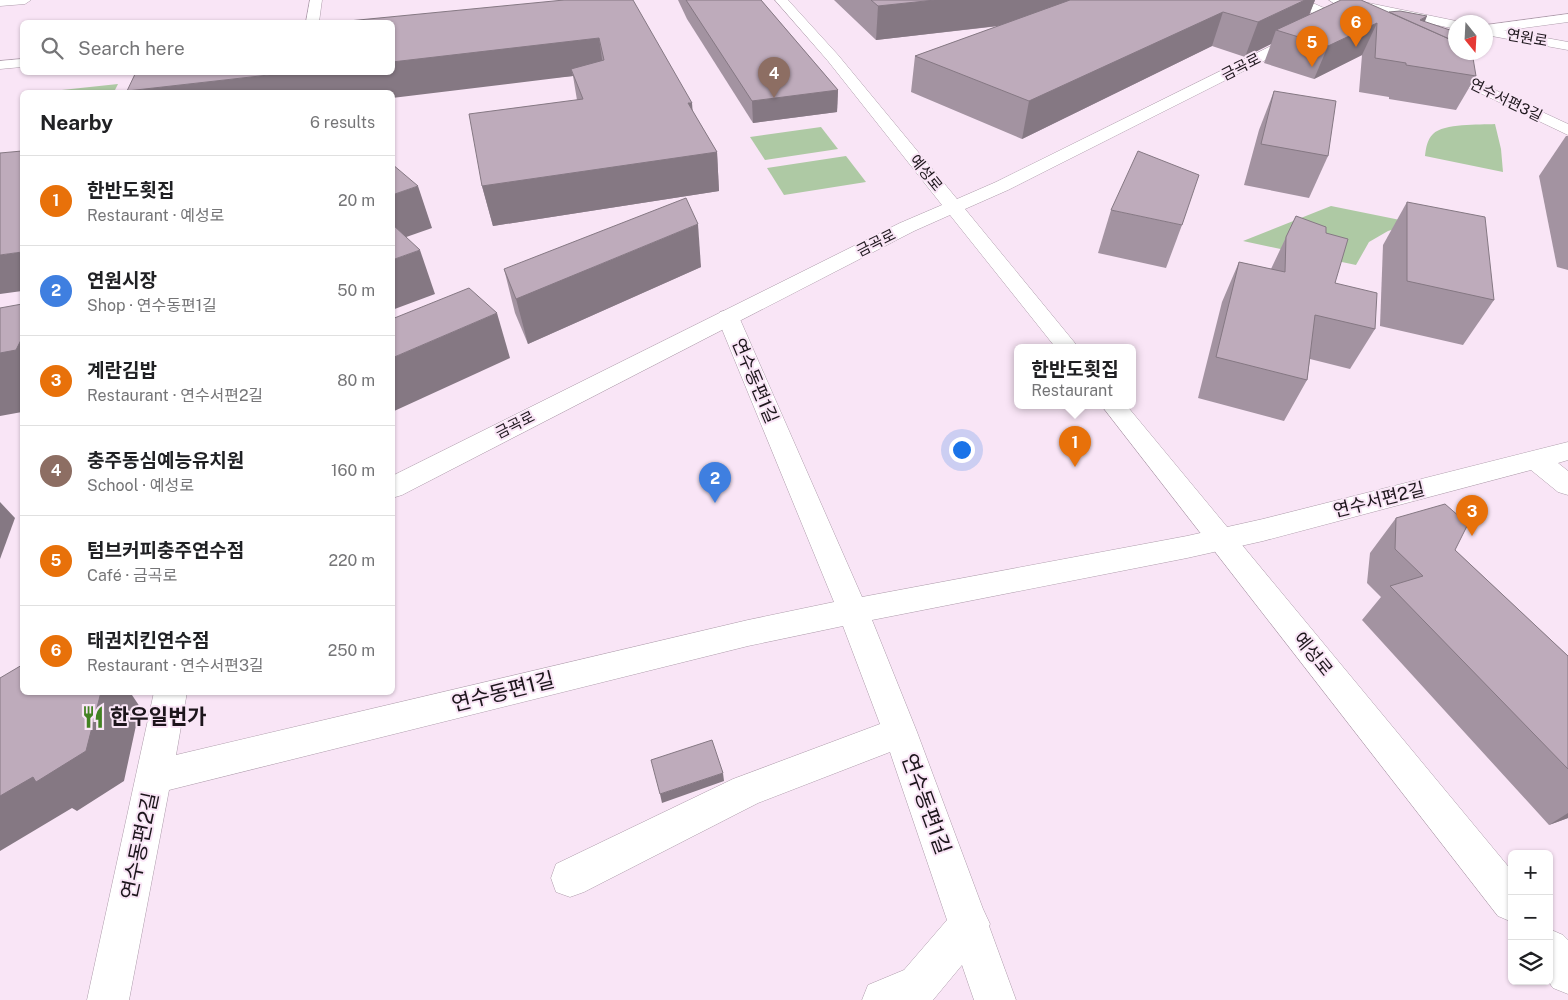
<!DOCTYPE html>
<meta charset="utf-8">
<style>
:root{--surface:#fff;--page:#f2f2f2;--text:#202124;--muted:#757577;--line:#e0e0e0;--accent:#428222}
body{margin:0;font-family:"Public Sans","Noto Sans KR",sans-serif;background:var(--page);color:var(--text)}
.controls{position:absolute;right:15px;bottom:15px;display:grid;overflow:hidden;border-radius:8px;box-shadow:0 1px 4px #0004}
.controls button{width:45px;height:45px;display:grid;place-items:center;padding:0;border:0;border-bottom:1px solid var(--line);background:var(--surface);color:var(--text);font:25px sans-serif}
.compass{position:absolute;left:1448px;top:15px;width:45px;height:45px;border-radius:50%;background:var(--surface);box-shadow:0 1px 4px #0004;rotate:162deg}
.you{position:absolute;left:961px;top:449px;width:18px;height:18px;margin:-12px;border:4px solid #fff;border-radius:50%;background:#1a73e8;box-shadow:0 0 0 8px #1a73e833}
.badge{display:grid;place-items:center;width:32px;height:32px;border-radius:50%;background:var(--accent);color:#fff;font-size:16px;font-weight:700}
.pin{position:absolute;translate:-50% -41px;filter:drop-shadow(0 1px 2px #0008)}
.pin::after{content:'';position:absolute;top:26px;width:18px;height:15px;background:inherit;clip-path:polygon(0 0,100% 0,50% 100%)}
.popup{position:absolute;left:1014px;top:344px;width:122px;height:65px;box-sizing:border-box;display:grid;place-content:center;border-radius:8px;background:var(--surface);filter:drop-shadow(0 1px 4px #0005);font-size:16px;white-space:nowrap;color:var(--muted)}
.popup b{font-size:19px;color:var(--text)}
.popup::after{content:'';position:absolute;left:50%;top:100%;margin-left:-10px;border:10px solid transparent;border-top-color:var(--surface)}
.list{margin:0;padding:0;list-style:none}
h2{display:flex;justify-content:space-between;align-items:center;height:65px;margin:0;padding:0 20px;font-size:21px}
h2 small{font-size:16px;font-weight:400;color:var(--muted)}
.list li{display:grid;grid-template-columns:32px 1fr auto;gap:15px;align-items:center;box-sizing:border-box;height:90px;padding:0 20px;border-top:1px solid var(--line)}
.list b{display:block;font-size:19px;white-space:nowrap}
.list p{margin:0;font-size:16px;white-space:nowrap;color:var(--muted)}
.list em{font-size:16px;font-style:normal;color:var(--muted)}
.icon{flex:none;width:28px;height:28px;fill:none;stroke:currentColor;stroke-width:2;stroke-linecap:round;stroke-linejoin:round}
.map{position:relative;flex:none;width:1568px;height:1000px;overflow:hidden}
.search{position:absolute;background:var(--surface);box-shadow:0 1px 4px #0004;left:20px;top:20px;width:375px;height:55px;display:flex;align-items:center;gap:12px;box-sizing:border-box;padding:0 18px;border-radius:8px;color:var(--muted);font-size:19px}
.panel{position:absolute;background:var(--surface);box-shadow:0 1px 4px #0004;left:20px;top:90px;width:375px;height:605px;border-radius:8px}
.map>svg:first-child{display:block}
</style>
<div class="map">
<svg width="1568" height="1000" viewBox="0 0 1568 1000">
<rect width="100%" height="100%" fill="#f9e5f6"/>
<!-- green -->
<g fill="#aec9a4">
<polygon points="118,84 114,92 43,92"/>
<path d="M 1495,124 L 1501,149 L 1503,172 L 1425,156 C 1426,148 1427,140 1433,134 C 1444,123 1479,125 1495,124 Z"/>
<polygon points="821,127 838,149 765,160 750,137"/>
<polygon points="846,156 866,182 784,195 767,168"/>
<polygon points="1331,206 1415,223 1388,231 1369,242 1356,265 1243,241"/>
</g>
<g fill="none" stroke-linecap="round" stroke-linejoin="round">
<defs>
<g id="minor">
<polygon points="0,0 31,0 25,4 0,6"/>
<polygon points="310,0 322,0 319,22 306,22"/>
<polygon points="1568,14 1568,22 1486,33 1486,25"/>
<polygon points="1439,64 1568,124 1568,135 1434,71 1432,68 1434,65"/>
<polygon points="728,310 736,312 739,317 862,597 1187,536 1263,519 1568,442 1568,460 1558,463 1568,471 1568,495 1558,492 1531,470 1263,541 1187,558 872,620 917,732 983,909 990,924 989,926 1016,1000 974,1000 962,965 933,1000 862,1000 868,985 904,970 947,920 890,752 758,803 584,892 570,897 556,892 551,878 556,864 733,779 880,724 843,626 748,646 169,790 129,1000 87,1000 154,692 187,692 176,755 748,620 834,602 717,317 720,312"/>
</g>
<g id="tertiary">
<polygon points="775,0 788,0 838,55 957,199 996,182 1295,34 1300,33 1307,37 1305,40 1008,190 965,209 1079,348 1056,348 950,215 914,231 402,495 392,498 392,476 900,223 942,205 828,61"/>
<polygon points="1289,0 1306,0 1342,16 1344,19 1342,22 1332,22 1290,3"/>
<polygon points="1329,0 1354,0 1461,22 1456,22 1456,29 1335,4"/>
<polygon points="1486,27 1568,42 1568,50 1486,35"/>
<polygon points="22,59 22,67 0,69 0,61"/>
<polygon points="1102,406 1127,406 1512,871 1512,922 1498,916"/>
<polygon points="1549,929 1563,935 1568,940 1568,994 1553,988 1548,981"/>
</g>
</defs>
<!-- minor casing -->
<use href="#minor" stroke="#ad9baa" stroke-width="1"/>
<!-- tertiary casing -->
<use href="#tertiary" stroke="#ad9baa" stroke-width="1"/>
<!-- minor -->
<use href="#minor" fill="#fff" fill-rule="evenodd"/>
<!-- tertiary -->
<use href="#tertiary" fill="#fff" fill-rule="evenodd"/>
</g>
<!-- wall -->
<g fill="#a393a1">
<polygon points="564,0 693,112 717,152 719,191 493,226 482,186 577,100 573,76 392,92 128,92 127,91"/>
<polygon points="678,0 761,0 838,90 837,112 753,123 687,19"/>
<polygon points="834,0 1315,0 1309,15 1389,12 1425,22 1454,41 1476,76 1456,110 1389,99 1389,97 1359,92 1362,55 1314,79 1264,63 1271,44 1245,57 1212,46 1022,139 911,92 915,56 999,26 876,40"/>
<polygon points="1274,91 1328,156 1309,198 1244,185 1259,130"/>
<polygon points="1566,136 1568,136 1568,270 1557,267 1539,176"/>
<polygon points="1407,202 1494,300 1463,345 1380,326 1383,245"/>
<polygon points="1111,210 1182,225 1166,268 1098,253"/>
<polygon points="1296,216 1326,233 1335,283 1375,329 1350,369 1310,359 1307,380 1284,421 1198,398 1222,302 1239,262 1271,269"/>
<polygon points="701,267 528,344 515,313 504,269"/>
<polygon points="1396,518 1455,550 1568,656 1568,818 1549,825 1362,620 1381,597 1367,583 1370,553"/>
</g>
<!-- shaded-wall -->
<g fill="#857883">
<polygon points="935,0 1094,0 1090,15 876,40 878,6"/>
<polygon points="1305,0 1315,0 1304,28 1276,30 1271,44 1245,57 1258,22"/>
<polygon points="1223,12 1212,46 1022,139 1029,101"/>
<polygon points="1427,16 1424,24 1420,20"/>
<polygon points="1377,23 1362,55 1314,79 1328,46"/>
<polygon points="599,38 604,73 571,69 573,76 392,98 392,92 128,92 127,91 295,72 392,72 392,62"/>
<polygon points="838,90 837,112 753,123 752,101"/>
<polygon points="688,103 692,103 695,140"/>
<polygon points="717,152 719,191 493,226 482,186"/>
<polygon points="418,186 432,228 392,242 392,195"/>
<polygon points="698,224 701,267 528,344 516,299"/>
<polygon points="420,250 435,294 392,310 392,260"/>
<polygon points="22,252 22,291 0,294 0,255"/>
<polygon points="497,313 510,358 392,412 392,358"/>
<polygon points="22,338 22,412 0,416 0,353"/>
<polygon points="0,502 15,518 0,559"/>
<polygon points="101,692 130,692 140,707 124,781 77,811 72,808 0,851 0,796"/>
<polygon points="723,773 724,781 662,803 660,794"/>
<polygon points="1568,813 1568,818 1549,825"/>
</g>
<!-- building -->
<g fill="#beabbb" stroke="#857883">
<polygon points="564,0 633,0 692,103 688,103 717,152 482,186 469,114 583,99 571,69 604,60 599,38 392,62 392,22 338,22"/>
<polygon points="686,0 761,0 838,90 752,101"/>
<polygon points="871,0 935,0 878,6"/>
<polygon points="1070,0 1305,0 1258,22 1223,12 1029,101 915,56"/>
<polygon points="1341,0 1361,0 1456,42 1456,52 1472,52 1476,76 1406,65 1406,63 1375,58 1377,23 1328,46 1276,30"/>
<polygon points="1400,11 1427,16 1420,20 1453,31 1454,41 1389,12"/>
<polygon points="136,72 295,72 127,91"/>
<polygon points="1274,91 1336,101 1328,156 1261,144"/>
<polygon points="22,151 22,252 0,255 0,153"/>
<polygon points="1138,151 1199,175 1182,225 1111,210"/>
<polygon points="392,164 418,186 392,195"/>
<polygon points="686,198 698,224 516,299 504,269"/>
<polygon points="1407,202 1485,217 1494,300 1407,281"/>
<polygon points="1296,216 1326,227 1326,233 1348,239 1335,283 1377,293 1375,329 1315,315 1307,380 1216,357 1239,262 1285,272 1286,237"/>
<polygon points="392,224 420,250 392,260"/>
<polygon points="469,288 497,313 392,358 392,319"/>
<polygon points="22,304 22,338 16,350 0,353 0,308"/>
<polygon points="1445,504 1468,524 1455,550 1568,656 1568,769 1390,586 1423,576 1395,549 1396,518"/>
<polygon points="22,665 22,692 101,692 86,751 36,782 33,777 0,796 0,678"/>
<polygon points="712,740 723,773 660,794 651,760"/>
</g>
<!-- icons -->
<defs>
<symbol id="restaurant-bare" viewBox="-9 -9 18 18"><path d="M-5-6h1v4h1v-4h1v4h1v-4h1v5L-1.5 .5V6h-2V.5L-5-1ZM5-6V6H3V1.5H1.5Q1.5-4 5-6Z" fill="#428222" stroke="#f9e5f6" stroke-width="2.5" paint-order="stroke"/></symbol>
</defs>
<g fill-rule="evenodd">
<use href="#restaurant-bare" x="77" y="701" width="32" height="32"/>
</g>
<g text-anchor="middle" stroke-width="4" stroke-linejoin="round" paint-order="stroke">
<!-- far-street labels -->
<g font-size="15" fill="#1c151b" stroke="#f9e5f6">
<text transform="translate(1527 38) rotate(10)" y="5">연원로</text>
<text transform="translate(1241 67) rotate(-27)" y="5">금곡로</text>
<text transform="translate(1506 100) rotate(26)" y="5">연수서편3길</text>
<text transform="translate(926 173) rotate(51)" y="5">예성로</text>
<text transform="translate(876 243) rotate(-27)" y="5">금곡로</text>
<text transform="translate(515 425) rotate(-27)" y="5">금곡로</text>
</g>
<!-- street labels -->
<g font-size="18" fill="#1c151b" stroke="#f9e5f6">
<text transform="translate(755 381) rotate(67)" y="6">연수동편1길</text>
<text transform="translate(1379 500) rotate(-14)" y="6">연수서편2길</text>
<text transform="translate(1313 654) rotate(51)" y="6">예성로</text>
</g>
<!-- near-street labels -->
<g font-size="21" fill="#1c151b" stroke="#f9e5f6">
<text transform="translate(503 692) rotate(-14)" y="7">연수동편1길</text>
<text transform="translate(926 804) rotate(70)" y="7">연수동편1길</text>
<text transform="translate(140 846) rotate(-78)" y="7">연수동편2길</text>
</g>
<!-- near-poi labels -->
<g font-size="21" font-weight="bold" fill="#1c151b" stroke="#f9e5f6" text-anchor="start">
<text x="110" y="724">한우일번가</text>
</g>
</g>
</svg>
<div class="controls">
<button>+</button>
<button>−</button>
<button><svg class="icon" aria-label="layers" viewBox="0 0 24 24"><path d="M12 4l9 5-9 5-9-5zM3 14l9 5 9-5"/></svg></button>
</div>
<svg class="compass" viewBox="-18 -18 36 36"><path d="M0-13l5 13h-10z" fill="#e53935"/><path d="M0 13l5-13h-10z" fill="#757577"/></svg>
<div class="you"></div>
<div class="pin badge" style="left:1075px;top:467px;background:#e8710a">1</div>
<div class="popup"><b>한반도횟집</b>Restaurant</div>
<div class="pin badge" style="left:715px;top:503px;background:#3f7fe0">2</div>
<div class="pin badge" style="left:1472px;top:536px;background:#e8710a">3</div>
<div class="pin badge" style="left:774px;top:98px;background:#8d6e63">4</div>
<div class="pin badge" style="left:1312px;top:67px;background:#e8710a">5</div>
<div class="pin badge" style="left:1356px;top:47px;background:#e8710a">6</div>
<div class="search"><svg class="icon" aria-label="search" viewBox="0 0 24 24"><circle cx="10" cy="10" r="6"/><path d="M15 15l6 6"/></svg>Search here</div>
<section class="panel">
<h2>Nearby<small>6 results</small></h2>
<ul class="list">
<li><span class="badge" style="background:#e8710a">1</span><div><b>한반도횟집</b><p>Restaurant · 예성로</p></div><em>20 m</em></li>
<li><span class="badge" style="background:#3f7fe0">2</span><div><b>연원시장</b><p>Shop · 연수동편1길</p></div><em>50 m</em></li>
<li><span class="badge" style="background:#e8710a">3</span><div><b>계란김밥</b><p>Restaurant · 연수서편2길</p></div><em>80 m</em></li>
<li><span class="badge" style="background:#8d6e63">4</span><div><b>충주동심예능유치원</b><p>School · 예성로</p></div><em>160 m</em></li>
<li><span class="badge" style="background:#e8710a">5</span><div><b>텀브커피충주연수점</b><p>Café · 금곡로</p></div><em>220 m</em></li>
<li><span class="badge" style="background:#e8710a">6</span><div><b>태권치킨연수점</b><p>Restaurant · 연수서편3길</p></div><em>250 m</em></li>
</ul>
</section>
</div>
